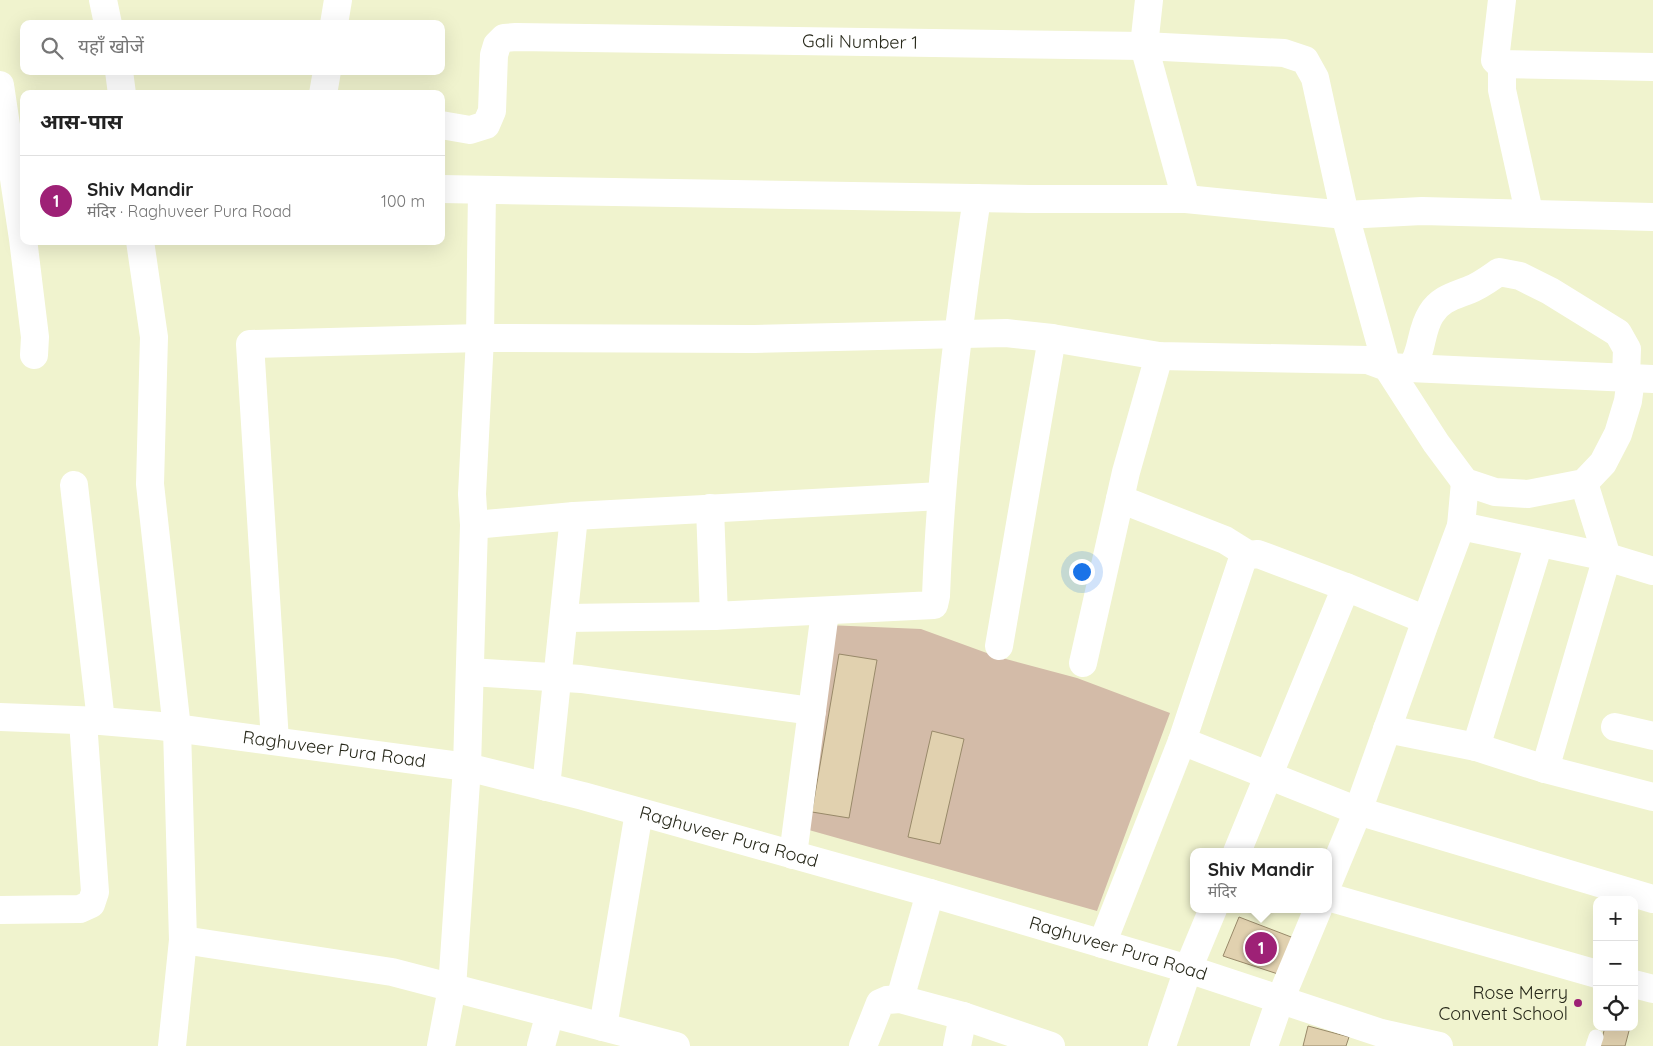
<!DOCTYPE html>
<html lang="hi">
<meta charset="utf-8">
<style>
:root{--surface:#fff;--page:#f2f2f2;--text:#222;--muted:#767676;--line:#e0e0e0;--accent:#9e2176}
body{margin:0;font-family:Quicksand,"Noto Sans Devanagari",sans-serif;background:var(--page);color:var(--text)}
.controls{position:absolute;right:15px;bottom:15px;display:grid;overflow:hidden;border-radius:10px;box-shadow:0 5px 20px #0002}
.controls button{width:45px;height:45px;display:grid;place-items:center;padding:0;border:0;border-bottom:1px solid var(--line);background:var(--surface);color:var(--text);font:25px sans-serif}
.you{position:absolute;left:1081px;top:571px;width:18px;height:18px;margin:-12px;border:4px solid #fff;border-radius:50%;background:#1a73e8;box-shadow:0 0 0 8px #1a73e833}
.badge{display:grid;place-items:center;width:32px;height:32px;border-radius:50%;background:var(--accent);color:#fff;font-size:16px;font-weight:700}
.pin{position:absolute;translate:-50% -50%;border:2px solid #fff;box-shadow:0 1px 5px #0006}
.popup{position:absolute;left:1190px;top:848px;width:142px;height:65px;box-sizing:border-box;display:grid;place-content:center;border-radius:10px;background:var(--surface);filter:drop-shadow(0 1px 4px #0005);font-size:16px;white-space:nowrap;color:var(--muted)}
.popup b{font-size:19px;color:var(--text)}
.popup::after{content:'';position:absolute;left:50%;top:100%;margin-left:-10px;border:10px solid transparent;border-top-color:var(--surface)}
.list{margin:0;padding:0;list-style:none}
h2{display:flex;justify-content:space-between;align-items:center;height:65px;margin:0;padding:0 20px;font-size:21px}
h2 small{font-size:16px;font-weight:400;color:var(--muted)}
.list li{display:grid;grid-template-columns:32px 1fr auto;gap:15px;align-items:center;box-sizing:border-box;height:90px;padding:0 20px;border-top:1px solid var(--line)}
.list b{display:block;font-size:19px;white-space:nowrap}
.list p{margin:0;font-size:16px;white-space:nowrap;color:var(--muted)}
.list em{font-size:16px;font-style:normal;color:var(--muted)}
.icon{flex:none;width:28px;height:28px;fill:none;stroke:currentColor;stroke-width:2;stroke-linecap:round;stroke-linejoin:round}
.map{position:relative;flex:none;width:1653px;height:1046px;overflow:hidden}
.search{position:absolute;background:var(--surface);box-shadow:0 5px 20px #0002;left:20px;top:20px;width:425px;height:55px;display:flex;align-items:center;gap:12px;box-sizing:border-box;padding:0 18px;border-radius:10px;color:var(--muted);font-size:19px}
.panel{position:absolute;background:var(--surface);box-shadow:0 5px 20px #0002;left:20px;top:90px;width:425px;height:155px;border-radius:10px}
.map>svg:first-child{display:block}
</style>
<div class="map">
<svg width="1653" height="1046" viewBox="0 0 1653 1046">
<rect width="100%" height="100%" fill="#f0f3ce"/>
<!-- green -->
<polygon fill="#d3bba8" points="827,625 921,629 995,656 1077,678 1170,713 1097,911 784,823"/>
<!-- building -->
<g fill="#e1d1af" stroke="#988969">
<polygon points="839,654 877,660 849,818 812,812"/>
<polygon points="932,731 964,739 940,844 908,837"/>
<polygon points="1239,917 1299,940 1284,976 1223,956"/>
<polygon points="1308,1026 1349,1037 1346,1046 1303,1046"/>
<polygon points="1605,1027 1630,1027 1625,1046 1600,1046"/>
</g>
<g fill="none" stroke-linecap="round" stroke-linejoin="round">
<!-- service -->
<polyline stroke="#fff" stroke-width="15" points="1593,1046 1596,1037"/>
<!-- minor -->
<g stroke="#fff" stroke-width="28">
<polyline points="103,0 108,24"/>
<polyline points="1149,0 1144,46 1186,199"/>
<polyline points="1502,0 1495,60 1499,64 1653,67"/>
<polyline points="334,24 338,0"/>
<polyline points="1502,65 1502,90 1529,212"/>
<polyline points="119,71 122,94"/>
<polyline points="0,85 23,239 35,337 34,355"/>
<polyline points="323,94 327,71"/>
<path id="s1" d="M 441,125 L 470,130 L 486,125 L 492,111 L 494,55 L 497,45 L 504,38 L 516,37 L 1144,46 L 1284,53 L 1305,60 L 1315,78 L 1345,215 L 1387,367 L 1653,379"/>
<polyline points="441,189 1030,199 1186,199 1345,215 1422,211 1653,217"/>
<polyline points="140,241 154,337 150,484 177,729 183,940 172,1046"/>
<path d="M 1411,368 C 1423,352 1420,331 1431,314 C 1440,299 1454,296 1469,290 C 1480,286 1489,279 1499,272 L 1520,276 L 1550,291 L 1618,333 L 1627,349 L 1626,377"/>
<polyline points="1584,483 1607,557 1653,571"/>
<polyline points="74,485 101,721"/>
<polyline points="1120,499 1225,540 1249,555"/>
<path d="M 710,508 L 714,616 L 934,605 L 936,596 C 941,462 957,331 977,198"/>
<polyline points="474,525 574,516 941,496"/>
<polyline points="1461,526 1607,557 1545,769"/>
<polyline points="1346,587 1258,554 1249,555 1242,561 1182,741 1358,811 1653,899"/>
<polyline points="565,618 714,616"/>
<polyline points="999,646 1052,338"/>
<polyline points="1083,663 1126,472 1159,356"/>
<polyline points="470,672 581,679 812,711"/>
<path id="s2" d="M 0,717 L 101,721 L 160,726 L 467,767 L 583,796 L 930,893 L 1188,969 L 1381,1033 L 1439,1046"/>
<polyline points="1615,727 1653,736"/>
<polyline points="1387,729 1476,747 1545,769 1653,797"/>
<polyline points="275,741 250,344 480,338 754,339 1006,333 1052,338 1159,356 1368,360 1387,367 1436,443 1465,482 1495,492 1528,494 1584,483 1603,463 1618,434 1628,401 1631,378"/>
<polyline points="1476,747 1539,543"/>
<polyline points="546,787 574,516"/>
<polyline points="1237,852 1346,587 1426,620 1461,526 1465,482"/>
<polyline points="793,855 825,612"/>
<polyline points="1328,883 1358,811 1426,620"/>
<polyline points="1328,897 1597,974"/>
<polyline points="0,910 80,909 91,904 95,892 83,721"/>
<polyline points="183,940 392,972 676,1046"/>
<polyline points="1102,944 1182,741"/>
<polyline points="1634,984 1653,989"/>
<polyline points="900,999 930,893"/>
<polyline points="603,1027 639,812"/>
<polyline points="441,1046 452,988 467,767 474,525 472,494 480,338 482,190"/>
<polyline points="541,1046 550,1013"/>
<polyline points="863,1046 880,1003 887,1000 900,999 963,1016 1051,1046"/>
<polyline points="957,1046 963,1016"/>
<polyline points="1162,1046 1188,969 1213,909"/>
<polyline points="1264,1046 1280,1000 1318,909"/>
</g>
</g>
<!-- markers -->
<circle fill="#9e2176" stroke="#f0f3ce" stroke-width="2" cx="1578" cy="1003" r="5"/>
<g text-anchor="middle" stroke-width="4.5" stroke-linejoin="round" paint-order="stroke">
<!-- street labels -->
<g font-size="18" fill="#28291b" stroke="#f0f3ce">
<text dy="6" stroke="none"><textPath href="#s1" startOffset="494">Gali Number 1</textPath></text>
<text dy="6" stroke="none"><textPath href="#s2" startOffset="336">Raghuveer Pura Road</textPath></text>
<text dy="6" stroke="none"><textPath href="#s2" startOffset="741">Raghuveer Pura Road</textPath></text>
<text dy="6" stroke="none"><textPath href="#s2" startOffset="1146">Raghuveer Pura Road</textPath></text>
</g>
<!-- poi labels -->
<g font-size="18" fill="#28291b" stroke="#f0f3ce" text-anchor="end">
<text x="1568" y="999">Rose Merry<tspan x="1568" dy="21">Convent School</tspan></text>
</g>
</g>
</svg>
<div class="controls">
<button>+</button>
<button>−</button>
<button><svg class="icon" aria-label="locate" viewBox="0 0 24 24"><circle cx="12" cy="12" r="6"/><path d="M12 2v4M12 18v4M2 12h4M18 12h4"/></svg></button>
</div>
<div class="you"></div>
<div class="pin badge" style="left:1261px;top:948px">1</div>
<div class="popup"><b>Shiv Mandir</b>मंदिर</div>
<div class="search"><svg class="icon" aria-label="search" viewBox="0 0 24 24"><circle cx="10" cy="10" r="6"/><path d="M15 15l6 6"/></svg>यहाँ खोजें</div>
<section class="panel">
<h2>आस-पास<small></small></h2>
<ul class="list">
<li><span class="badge">1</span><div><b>Shiv Mandir</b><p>मंदिर · Raghuveer Pura Road</p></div><em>100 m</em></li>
</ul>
</section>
</div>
